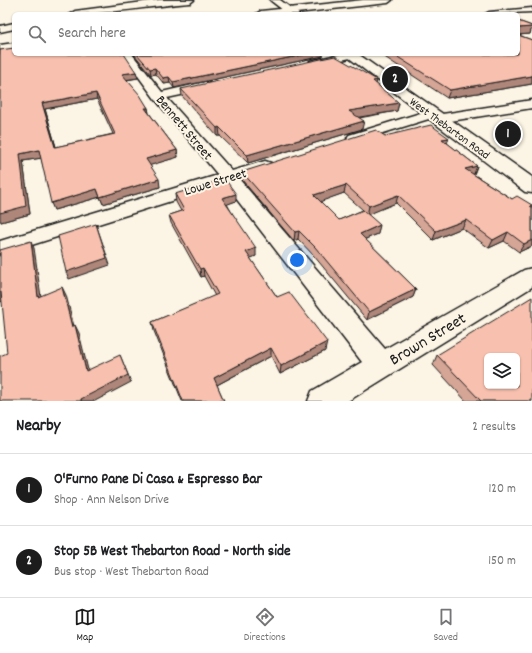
<!DOCTYPE html>
<meta charset="utf-8">
<style>
:root{--surface:#fff;--page:#f6f6f6;--text:#202124;--muted:#757577;--line:#e0e0e0;--accent:#1c1c1c}
body{margin:0;font-family:Dekko,sans-serif;background:var(--page);color:var(--text)}
.controls{position:absolute;right:12px;bottom:12px;display:grid;overflow:hidden;border-radius:6px;box-shadow:0 1px 3px #0004}
.controls button{width:36px;height:36px;display:grid;place-items:center;padding:0;border:0;border-bottom:1px solid var(--line);background:var(--surface);color:var(--text);font:20px sans-serif}
.you{position:absolute;left:297px;top:260px;width:14px;height:14px;margin:-10px;border:3px solid #fff;border-radius:50%;background:#1a73e8;box-shadow:0 0 0 6px #1a73e833}
.badge{display:grid;place-items:center;width:26px;height:26px;border-radius:50%;background:var(--accent);color:#fff;font-size:13px;font-weight:700}
.pin{position:absolute;translate:-50% -50%;border:2px solid #fff;box-shadow:0 1px 4px #0006}
.list{margin:0;padding:0;list-style:none}
h2{display:flex;justify-content:space-between;align-items:center;height:52px;margin:0;padding:0 16px;font-size:17px}
h2 small{font-size:13px;font-weight:400;color:var(--muted)}
.list li{display:grid;grid-template-columns:26px 1fr auto;gap:12px;align-items:center;box-sizing:border-box;height:72px;padding:0 16px;border-top:1px solid var(--line)}
.list b{display:block;font-size:15px;white-space:nowrap}
.list p{margin:0;font-size:13px;white-space:nowrap;color:var(--muted)}
.list em{font-size:13px;font-style:normal;color:var(--muted)}
.icon{flex:none;width:22px;height:22px;fill:none;stroke:currentColor;stroke-width:2;stroke-linecap:round;stroke-linejoin:round}
.map{position:relative;flex:none;width:532px;height:401px;overflow:hidden}
.search{position:absolute;background:var(--surface);box-shadow:0 1px 3px #0004;left:12px;right:12px;top:12px;height:44px;display:flex;align-items:center;gap:10px;box-sizing:border-box;padding:0 14px;border-radius:6px;color:var(--muted);font-size:15px}
.sheet{height:196px;background:var(--surface)}
nav{display:flex;justify-content:space-around;align-items:center;box-sizing:border-box;height:56px;border-top:1px solid var(--line);background:var(--surface);font-size:11px;color:var(--muted)}
nav a{display:grid;justify-items:center;gap:2px}
nav .on{color:var(--accent)}
.map>svg:first-child{display:block}
</style>
<div class="map">
<svg width="532" height="401" viewBox="0 0 532 401">
<rect width="100%" height="100%" fill="#fcf5e5"/>
<filter id="ink" filterUnits="userSpaceOnUse"><feTurbulence type="fractalNoise" baseFrequency=".025" numOctaves="2"/><feDisplacementMap in="SourceGraphic" scale="8" xChannelSelector="R" yChannelSelector="G"/><feConvolveMatrix kernelMatrix="1 2 1 2 8 2 1 2 1" color-interpolation-filters="sRGB"/></filter>
<g filter="url(#ink)">
<g fill="none" stroke-linecap="round" stroke-linejoin="round">
<defs>
<g id="minor">
<polygon points="532,8 532,12 485,14 489,12"/>
<polygon points="122,54 132,54 162,92 205,82 209,83 211,86 209,89 167,98 232,171 265,161 271,163 273,166 271,169 239,179 385,349 524,270 532,268 532,287 348,401 308,401 312,391 362,362 225,184 0,255 0,241 218,175 155,99"/>
<polygon points="341,54 356,55 355,57 314,66 309,63 310,61"/>
<polygon points="532,100 532,108 438,123 433,122 432,118 354,142 349,141 347,138 349,135 430,110 435,111 436,115"/>
</g>
<g id="tertiary">
<polygon points="270,0 280,0 299,14 288,14"/>
<polygon points="344,54 358,54 532,177 532,193 525,192"/>
</g>
<g id="trunk">
<path d="M 159,0 L 194,0 L 190,3 C 151,6 109,14 70,14 L 75,11 Z"/>
<polygon points="363,0 392,0 388,3 287,14 256,14 261,11"/>
<polygon points="14,23 14,29 0,32 0,26"/>
<polygon points="14,43 14,51 0,53 0,45"/>
</g>
</defs>
<!-- minor casing -->
<use href="#minor" stroke="#1c1c1c" stroke-width="3"/>
<!-- tertiary casing -->
<use href="#tertiary" stroke="#1c1c1c" stroke-width="3"/>
<!-- trunk casing -->
<use href="#trunk" stroke="#1c1c1c" stroke-width="3"/>
<!-- minor -->
<use href="#minor" fill="#fcf5e5" fill-rule="evenodd"/>
<!-- tertiary -->
<use href="#tertiary" fill="#fcf5e5" fill-rule="evenodd"/>
<!-- trunk -->
<use href="#trunk" fill="#fcf5e5" fill-rule="evenodd"/>
</g>
<!-- wall -->
<g fill="#d5a596" stroke="#1c1c1c" fill-rule="evenodd">
<polygon points="518,21 532,26 530,34 518,35 532,40 532,84 447,98 380,54 518,54"/>
<path d="M 0,50 L 136,72 L 138,78 L 127,80 L 148,108 L 149,113 L 177,150 L 178,157 L 150,165 L 160,187 L 103,204 L 100,197 L 54,210 L 41,158 L 23,161 L 30,214 L 1,222 ZM 97,99 L 113,134 L 56,147 L 45,109 Z"/>
<polygon points="134,54 323,54 323,56 174,88 170,83 164,84 156,74 151,75"/>
<polygon points="377,80 376,84 399,103 397,111 359,118 362,129 248,163 220,136 217,136 182,96 181,89"/>
<path d="M 385,136 L 449,138 L 447,143 L 477,166 L 474,174 L 473,174 L 512,199 L 532,205 L 532,246 L 519,252 L 504,241 L 489,248 L 462,228 L 433,240 L 396,203 L 368,214 L 378,234 L 365,239 L 416,289 L 413,297 L 367,320 L 314,256 L 298,239 L 294,241 L 242,180 L 242,172 ZM 344,193 L 363,210 L 339,220 L 320,201 Z"/>
<polygon points="175,194 236,201 227,204 256,256 250,258 277,297 325,351 280,374 271,356 217,385 224,401 182,401 154,331 152,322 215,296 204,276 201,277 171,223 169,215 181,211 176,202"/>
<polygon points="437,355 532,401 466,401 433,365"/>
</g>
<!-- shaded-wall -->
<g fill="#ae867a" stroke="#1c1c1c">
<polygon points="532,27 530,34 518,35 518,28"/>
<polygon points="307,54 323,54 323,56 174,88 173,82"/>
<polygon points="155,68 156,74 151,75 150,69"/>
<polygon points="136,72 138,78 124,80 122,74"/>
<polygon points="532,76 532,84 447,98 450,90"/>
<polygon points="169,77 170,83 164,84 163,78"/>
<polygon points="377,80 376,88 373,81"/>
<polygon points="96,93 97,99 45,109 58,154 42,103"/>
<polygon points="399,103 397,111 348,119 349,111"/>
<polygon points="145,108 148,108 149,114"/>
<polygon points="364,121 362,129 248,163 247,155"/>
<polygon points="219,127 220,136 217,136 217,128"/>
<polygon points="449,138 446,145 442,139"/>
<polygon points="39,150 42,158 23,161 30,214 1,222 0,219 0,213 20,154"/>
<polygon points="177,150 178,157 148,166 146,159"/>
<polygon points="477,166 474,174 462,177 465,169"/>
<polygon points="159,179 160,187 103,204 100,197"/>
<polygon points="346,185 344,193 314,204 314,195"/>
<polygon points="97,189 100,197 54,210 51,203"/>
<polygon points="236,194 236,201 223,206 222,198"/>
<polygon points="398,195 396,203 367,215 369,206"/>
<polygon points="466,220 462,228 433,240 436,231"/>
<polygon points="96,224 110,265 69,279 66,272"/>
<polygon points="380,225 378,234 358,242 360,234"/>
<polygon points="299,231 298,239 294,241 295,232"/>
<polygon points="508,232 504,241 489,248 493,240"/>
<polygon points="532,240 532,246 519,252 524,244"/>
<polygon points="31,241 34,248 42,304 38,297"/>
<polygon points="256,248 256,256 246,260 246,252"/>
<polygon points="203,268 204,276 201,277 200,269"/>
<polygon points="62,287 66,295 76,334 72,327"/>
<polygon points="416,289 413,297 367,320 369,312"/>
<polygon points="1,292 6,300 0,302 0,293"/>
<polygon points="75,325 79,333 90,378 86,371"/>
<polygon points="327,342 325,351 280,374 281,366"/>
<polygon points="271,348 271,356 215,386 214,378"/>
<polygon points="120,355 131,382 95,401 81,401 81,399"/>
</g>
<!-- building -->
<g fill="#f8c0ae" stroke="#1c1c1c" fill-rule="evenodd">
<polygon points="494,13 498,14 484,14"/>
<polygon points="518,21 532,26 532,27 518,28"/>
<polygon points="518,35 532,40 532,76 450,90 393,54 518,54"/>
<path d="M 14,48 L 14,54 L 124,54 L 136,72 L 122,74 L 140,95 L 148,108 L 145,108 L 177,150 L 146,159 L 159,179 L 100,197 L 97,189 L 51,203 L 39,150 L 20,154 L 26,206 L 0,213 L 0,50 ZM 96,93 L 115,134 L 55,147 L 42,103 Z"/>
<polygon points="137,54 307,54 173,82 169,77 163,78 155,68 150,69"/>
<polygon points="335,56 377,80 373,81 399,103 349,111 364,121 247,155 219,127 217,128 181,89"/>
<polygon points="431,125 449,138 442,139 477,166 465,169 512,199 517,196 532,205 530,206 532,207 532,240 524,244 508,232 493,240 466,220 436,231 398,195 369,206 346,185 314,195 339,220 363,210 380,225 360,234 416,289 369,312 315,247 299,231 295,232 242,172 376,130 385,136"/>
<polygon points="225,179 236,194 222,198 256,248 246,252 277,297 289,292 327,342 281,366 271,348 214,378 224,401 183,401 152,322 218,294 203,268 200,269 169,215 184,210 175,194"/>
<polygon points="96,224 107,258 66,272 58,236"/>
<polygon points="31,241 38,297 62,287 72,327 75,325 86,371 120,355 128,375 81,399 81,401 0,401 0,356 7,353 1,292 0,293 0,250"/>
<path d="M 532,297 L 532,401 L 481,401 L 437,355 ZM 487,356 L 517,356 L 517,386 L 487,386 Z"/>
</g>
</g>
<g text-anchor="middle" stroke-width="4" stroke-linejoin="round" paint-order="stroke">
<!-- far-street labels -->
<g font-size="12" fill="#1c1c1c" stroke="#fcf5e5">
<text transform="translate(450 128) rotate(36)" y="4">West Thebarton Road</text>
</g>
<!-- street labels -->
<g font-size="14" fill="#1c1c1c" stroke="#fcf5e5">
<text transform="translate(185 127) rotate(50)" y="5">Bennett Street</text>
<text transform="translate(215 181) rotate(-17)" y="5">Lowe Street</text>
</g>
<!-- near-street labels -->
<g font-size="17" fill="#1c1c1c" stroke="#fcf5e5">
<text transform="translate(427 338) rotate(-31)" y="6">Brown Street</text>
</g>
</g>
</svg>
<div class="controls">
<button><svg class="icon" aria-label="layers" viewBox="0 0 24 24"><path d="M12 4l9 5-9 5-9-5zM3 14l9 5 9-5"/></svg></button>
</div>
<div class="you"></div>
<div class="pin badge" style="left:508px;top:134px">1</div>
<div class="pin badge" style="left:395px;top:79px">2</div>
<div class="search"><svg class="icon" aria-label="search" viewBox="0 0 24 24"><circle cx="10" cy="10" r="6"/><path d="M15 15l6 6"/></svg>Search here</div>
</div>
<section class="sheet">
<h2>Nearby<small>2 results</small></h2>
<ul class="list">
<li><span class="badge">1</span><div><b>O'Furno Pane Di Casa &amp; Espresso Bar</b><p>Shop · Ann Nelson Drive</p></div><em>120 m</em></li>
<li><span class="badge">2</span><div><b>Stop 5B West Thebarton Road - North side</b><p>Bus stop · West Thebarton Road</p></div><em>150 m</em></li>
</ul>
</section>
<nav>
<a class="on"><svg class="icon" aria-label="map" viewBox="0 0 24 24"><path d="M3 6l6-2 6 2 6-2v14l-6 2-6-2-6 2zM9 4v14M15 6v14"/></svg>Map</a>
<a><svg class="icon" aria-label="directions" viewBox="0 0 24 24"><path d="M12 3l9 9-9 9-9-9zM9 14v-3h6M13 9l2 2-2 2"/></svg>Directions</a>
<a><svg class="icon" aria-label="saved" viewBox="0 0 24 24"><path d="M7 4h10v16l-5-4-5 4z"/></svg>Saved</a>
</nav>
